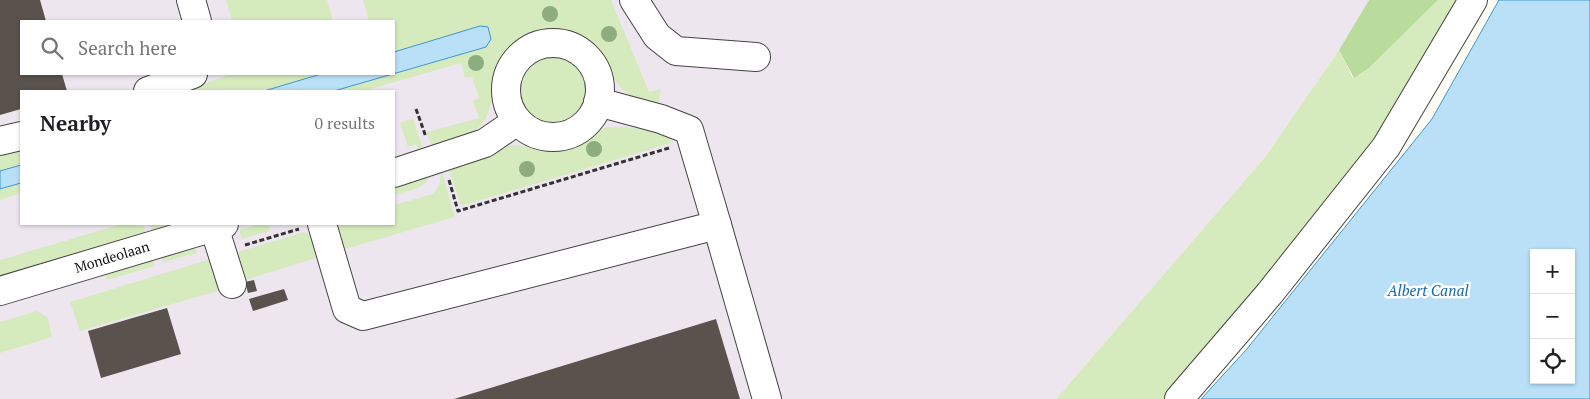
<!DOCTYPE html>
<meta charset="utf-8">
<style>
:root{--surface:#fff;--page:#f2f2f2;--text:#202124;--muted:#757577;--line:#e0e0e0}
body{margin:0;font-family:"PT Serif",serif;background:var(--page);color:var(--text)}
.controls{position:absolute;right:15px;bottom:15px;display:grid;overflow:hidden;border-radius:0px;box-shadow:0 1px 4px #0004}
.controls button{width:45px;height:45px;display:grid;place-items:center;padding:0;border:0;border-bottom:1px solid var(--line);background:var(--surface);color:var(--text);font:25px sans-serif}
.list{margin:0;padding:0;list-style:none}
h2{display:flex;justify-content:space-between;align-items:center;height:65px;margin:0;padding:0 20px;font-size:21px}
h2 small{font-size:16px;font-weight:400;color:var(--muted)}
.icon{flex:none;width:28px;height:28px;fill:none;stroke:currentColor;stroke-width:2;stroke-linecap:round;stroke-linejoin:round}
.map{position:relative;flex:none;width:1590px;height:399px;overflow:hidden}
.search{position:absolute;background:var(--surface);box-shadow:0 1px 4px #0004;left:20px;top:20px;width:375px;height:55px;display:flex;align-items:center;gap:12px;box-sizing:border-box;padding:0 18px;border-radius:0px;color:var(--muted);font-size:19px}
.panel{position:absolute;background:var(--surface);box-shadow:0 1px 4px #0004;left:20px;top:90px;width:375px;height:135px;border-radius:0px}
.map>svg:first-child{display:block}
</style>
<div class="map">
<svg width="1590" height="399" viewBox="0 0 1590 399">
<rect width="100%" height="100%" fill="#fffdf5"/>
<!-- industrial -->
<path fill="#eee6ef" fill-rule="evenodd" d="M 0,0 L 1369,0 L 1339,50 L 1265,157 L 1056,399 L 0,399 ZM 21,21 L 394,21 L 394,74 L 21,74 ZM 21,91 L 394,91 L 394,224 L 21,224 Z"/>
<!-- green -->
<g fill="#d5ebbd">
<polygon points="226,0 327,0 333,21 232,21"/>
<path d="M 363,0 L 611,0 L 649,92 L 661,89 L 658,106 C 647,103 632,98 623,90 C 612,79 607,64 599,51 C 586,33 558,25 537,31 C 472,52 510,110 472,133 C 461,140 445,143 432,148 L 427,132 L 479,118 L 473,101 L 479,98 L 472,77 L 465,78 L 461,63 L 364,91 L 181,91 L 233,74 L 394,74 L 394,21 L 369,21 Z"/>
<polygon points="1438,0 1463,0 1351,180 1168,399 1056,399 1265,157 1339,50 1353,78 1369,68"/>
<circle cx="554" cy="89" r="34"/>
<polygon points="413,118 423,149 419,152 416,144 408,147 400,123"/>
<polygon points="606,127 627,127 668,133 671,143 461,206 448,167 487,156 511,145 562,150 578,145"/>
<polygon points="21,143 21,193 0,200 0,150"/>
<polygon points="441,169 455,217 345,249 338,224 394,224 394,205 433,194 440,183"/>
<path d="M 430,173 C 428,190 407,190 394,195 L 394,184 Z"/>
<polygon points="122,224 142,224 146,234 0,277 0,260"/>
<polygon points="150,224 178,224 152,232"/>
<polygon points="261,224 268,224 270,231 242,239 239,230"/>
<polygon points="304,232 313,236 319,257 239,282 231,254"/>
<polygon points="194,244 197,253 163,262 160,254"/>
<polygon points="152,256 155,266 107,280 103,271"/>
<polygon points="214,258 224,289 80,331 70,302"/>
<polygon points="37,311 48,318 52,337 0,353 0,322"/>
</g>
<!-- forest -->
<polygon fill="#b9dc9c" points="1369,0 1438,0 1369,68 1354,78 1339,50"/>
<!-- water -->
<g fill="#b9e0f7" stroke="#3f96cf" fill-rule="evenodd">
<path d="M 1499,0 L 1590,0 L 1590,399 L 1201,399 L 1246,350 L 1432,119 ZM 1534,253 L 1571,253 L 1571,380 L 1534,380 Z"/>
<polygon points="480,26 488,27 491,39 486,47 334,91 264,91 321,74 394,74 394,52"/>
<polygon points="21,165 21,183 0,189 0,171"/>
</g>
<!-- building -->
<g fill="#5a524d">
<polygon points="0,0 40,0 46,21 21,21 21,74 62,74 67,91 21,91 21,109 0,115"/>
<polygon points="254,280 257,291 248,293 245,282"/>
<polygon points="284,289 288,300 253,311 249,299"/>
<polygon points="167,308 181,354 101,378 88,331"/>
<polygon points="716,319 740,399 454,399"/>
</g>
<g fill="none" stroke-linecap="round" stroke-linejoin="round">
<defs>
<g id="minor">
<polyline points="191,0 197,21"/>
<polyline points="634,0 657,36 676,51 756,57"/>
<circle cx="553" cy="90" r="47"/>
<polyline points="148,91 193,74"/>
<polyline points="0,141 21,136"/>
<polyline points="394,173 485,143 517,121"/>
<polyline points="322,224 347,309 363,316 717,225 689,130 661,119 598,102"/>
<polyline points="717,225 767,399"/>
<polyline points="214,227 232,284"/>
<polyline points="0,291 224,224"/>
<polyline points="1179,399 1270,293 1386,147 1473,0"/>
</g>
</defs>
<!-- minor casing -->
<use href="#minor" stroke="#444" stroke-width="30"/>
<!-- path -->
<g stroke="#333" stroke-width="3" stroke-dasharray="5 2.5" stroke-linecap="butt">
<polyline points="416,109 426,137"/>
<polyline points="449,180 458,211 669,148"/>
<polyline points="245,245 299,229"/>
</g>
<!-- minor -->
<use href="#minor" stroke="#fff" stroke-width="28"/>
</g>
<!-- trees -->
<g fill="#8dad7f">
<circle cx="550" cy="14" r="8"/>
<circle cx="609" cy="34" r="8"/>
<circle cx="476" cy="63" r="8"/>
<circle cx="594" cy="149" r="8"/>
<circle cx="527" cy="169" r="8"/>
</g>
<g text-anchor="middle" stroke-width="5" stroke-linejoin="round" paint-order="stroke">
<!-- street labels -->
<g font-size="14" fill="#111" stroke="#fff">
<text transform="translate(112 257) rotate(-17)" y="5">Mondeolaan</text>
</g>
<!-- water labels -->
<g font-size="15" font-style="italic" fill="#1768a6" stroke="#fff">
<text x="1428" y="296">Albert Canal</text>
</g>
</g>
</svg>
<div class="controls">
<button>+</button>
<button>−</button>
<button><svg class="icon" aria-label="locate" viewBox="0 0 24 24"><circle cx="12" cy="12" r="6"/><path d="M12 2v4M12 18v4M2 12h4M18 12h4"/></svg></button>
</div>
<div class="search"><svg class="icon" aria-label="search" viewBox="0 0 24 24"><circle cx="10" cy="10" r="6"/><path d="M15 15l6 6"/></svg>Search here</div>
<section class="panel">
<h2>Nearby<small>0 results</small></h2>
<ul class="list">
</ul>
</section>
</div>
